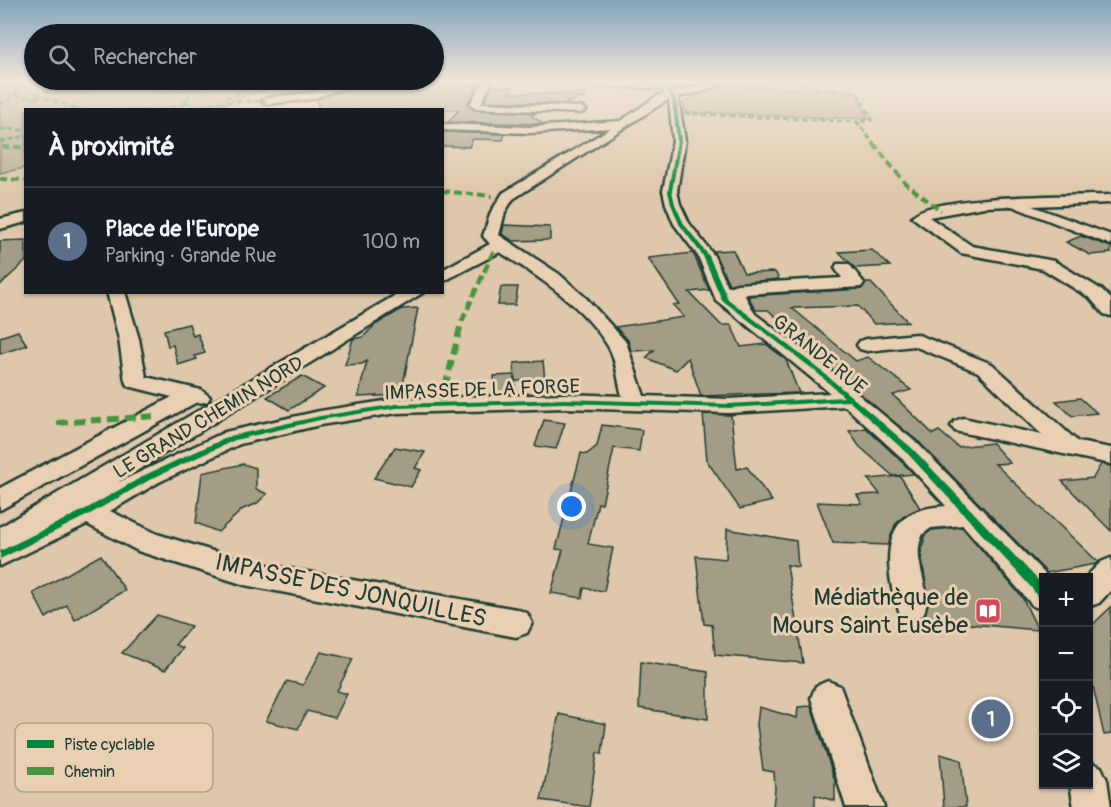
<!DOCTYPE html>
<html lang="fr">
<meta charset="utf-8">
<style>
:root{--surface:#171b24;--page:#20242c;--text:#f1f3f6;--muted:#9ea1a6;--line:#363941;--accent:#d1495b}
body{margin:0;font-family:Pangolin,sans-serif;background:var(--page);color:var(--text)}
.controls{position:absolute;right:18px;bottom:18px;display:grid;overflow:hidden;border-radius:0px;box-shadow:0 2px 4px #0004}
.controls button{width:54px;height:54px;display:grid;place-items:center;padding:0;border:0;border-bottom:2px solid var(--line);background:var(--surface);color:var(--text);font:30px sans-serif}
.you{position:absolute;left:572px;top:507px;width:21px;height:21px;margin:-15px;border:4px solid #fff;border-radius:50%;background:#1a73e8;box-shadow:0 0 0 9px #1a73e833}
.badge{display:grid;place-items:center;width:39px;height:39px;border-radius:50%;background:var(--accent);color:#fff;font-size:20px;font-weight:700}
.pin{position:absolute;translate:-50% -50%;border:3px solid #fff;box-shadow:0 2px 6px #0006}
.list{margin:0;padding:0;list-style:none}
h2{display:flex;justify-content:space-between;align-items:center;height:78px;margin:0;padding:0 24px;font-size:26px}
h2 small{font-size:20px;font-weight:400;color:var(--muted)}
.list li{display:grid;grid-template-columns:39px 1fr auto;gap:18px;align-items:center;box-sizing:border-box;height:108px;padding:0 24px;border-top:2px solid var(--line)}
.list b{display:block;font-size:22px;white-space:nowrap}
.list p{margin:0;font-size:20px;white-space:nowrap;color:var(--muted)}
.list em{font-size:20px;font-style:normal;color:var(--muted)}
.icon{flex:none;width:33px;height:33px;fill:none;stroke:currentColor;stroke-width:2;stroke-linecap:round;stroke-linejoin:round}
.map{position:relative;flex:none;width:1111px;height:807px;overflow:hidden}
.search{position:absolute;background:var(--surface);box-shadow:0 2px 4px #0004;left:24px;top:24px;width:420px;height:66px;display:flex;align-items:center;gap:15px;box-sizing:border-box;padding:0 21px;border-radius:33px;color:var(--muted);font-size:22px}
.panel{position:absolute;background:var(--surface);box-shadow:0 2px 4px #0004;left:24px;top:108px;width:420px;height:186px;border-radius:0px}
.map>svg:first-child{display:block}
</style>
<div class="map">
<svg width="1111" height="807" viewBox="0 0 1111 807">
<rect width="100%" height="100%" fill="#dec7aa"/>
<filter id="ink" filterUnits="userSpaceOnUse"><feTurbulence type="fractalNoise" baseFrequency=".0167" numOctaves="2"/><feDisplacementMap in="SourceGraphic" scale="12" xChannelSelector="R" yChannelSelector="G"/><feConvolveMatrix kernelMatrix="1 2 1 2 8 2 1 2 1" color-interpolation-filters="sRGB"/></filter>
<g filter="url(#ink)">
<!-- green -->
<g fill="#bbae94" stroke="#6d7664" stroke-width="1.5">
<polygon points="0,82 285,82 210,109 26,110 25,168 0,173"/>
<polygon points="722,85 856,92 868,119 685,112 683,103"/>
</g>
<!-- building -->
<g fill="#a39d86" stroke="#1f3d34" stroke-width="1.5">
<polygon points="364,82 463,82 461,85 478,86 468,103 474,110 537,113 531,115 543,124 448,122 459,110 318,110 318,99"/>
<polygon points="492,86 513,87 510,93 585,94 585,97 563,104 485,101"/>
<polygon points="442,132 505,134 503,140 473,139 469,147 442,146"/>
<polygon points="504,225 550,227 550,240 513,241 502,234"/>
<polygon points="1081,236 1111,247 1111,253 1090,255 1066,242"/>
<polygon points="26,240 26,261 0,285 0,241"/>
<polygon points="733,250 744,273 775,272 779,279 729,284 713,251"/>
<polygon points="872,250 890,266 855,268 839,252"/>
<polygon points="693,253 709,290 689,292 721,325 731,325 741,347 766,344 786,360 799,393 701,396 688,358 676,370 646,358 654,350 631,351 628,340 615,327 684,317 673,305 679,304 648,258"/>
<polygon points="866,283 871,283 908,322 874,324 858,306 792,308 856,361 868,357 911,390 893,395 933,434 939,431 958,447 992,443 1010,463 995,464 1098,562 1095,564 1047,573 920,443 794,341 803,340 768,310 756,310 748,296 861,289"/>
<polygon points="501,287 518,287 515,305 498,305"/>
<polygon points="418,308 401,395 358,397 367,361 362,364 345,365 353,339 363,337 375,325 402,309"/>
<polygon points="189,324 193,336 198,334 205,353 195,356 197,359 178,365 173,345 168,346 164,330"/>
<polygon points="18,331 27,345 0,354 0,337"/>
<polygon points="543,361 545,380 515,381 514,363"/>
<polygon points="514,375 516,393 495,394 494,376"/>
<polygon points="302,376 324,388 289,410 267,397"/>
<polygon points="1080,398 1097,413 1072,416 1056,401"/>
<polygon points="703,414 731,415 737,469 747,467 772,501 740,509 707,461"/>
<polygon points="544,420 565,423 556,449 535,446"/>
<polygon points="602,425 642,430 639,451 614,448 602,504 598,503 588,544 613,548 604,591 584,588 582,598 551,593 563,550 556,549 581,453 587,454 597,446"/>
<polygon points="866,428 899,459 914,474 893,476 859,446 849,431"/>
<polygon points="395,447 425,452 415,468 421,470 411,487 374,478"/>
<polygon points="243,464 256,468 256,489 267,494 256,504 243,509 218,532 196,523 202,473"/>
<polygon points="1101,464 1111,466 1111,531 1062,481 1093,478"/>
<polygon points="900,476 920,508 904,516 895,525 889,545 833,543 817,502 862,504 857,495 880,494 868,479"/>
<polygon points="962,527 1022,597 1038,630 923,620 928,596 921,554 925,535 932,530"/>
<polygon points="727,529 796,541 798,567 787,565 803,663 715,655 712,625 704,624 696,556 726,559"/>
<polygon points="101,555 125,590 75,620 67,605 46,618 33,593"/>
<polygon points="1111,607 1111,734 1104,735 1089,669 1089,628"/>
<polygon points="157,615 191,626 175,645 183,648 165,670 122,653"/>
<polygon points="321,652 353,659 337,691 347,694 335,718 307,711 298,729 266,721 287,681 303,685"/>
<polygon points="641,662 708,672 708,719 639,708"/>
<polygon points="811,706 835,781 835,801 815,795 815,807 773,807 775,789 774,772 763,770 757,725 759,707 797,718 798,707"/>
<polygon points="559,714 606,724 602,754 597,753 589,807 541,800"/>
<polygon points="940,754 961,760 966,807 944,807"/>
</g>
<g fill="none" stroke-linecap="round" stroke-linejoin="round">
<defs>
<g id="minor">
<polygon points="349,82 362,82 311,99 267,104 262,101 267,98 310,93"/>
<polygon points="483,82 492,82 481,103 581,107 586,110 581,113 475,108 470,104"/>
<path d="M 591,82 L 666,82 L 674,92 L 713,82 L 724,82 L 704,91 L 678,97 L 685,141 L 677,191 L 680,204 L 689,223 L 714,256 L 728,287 L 737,284 L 842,278 L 835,268 L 837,264 L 849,264 L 864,283 L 861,287 L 744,294 L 755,314 L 823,365 L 919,445 L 1045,574 L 1047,578 L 1044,578 L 1044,610 L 1033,606 L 963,525 L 931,528 L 923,534 C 909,560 935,591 923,615 L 912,619 L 901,615 C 889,590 880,538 905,518 C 916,509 932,507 946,506 L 901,457 L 845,406 L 729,413 L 564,408 L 397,413 L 320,425 L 240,444 L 159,482 L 110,511 L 157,534 L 245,561 L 516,609 L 527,613 L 532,623 L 527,633 L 516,637 L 245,585 L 138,551 L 87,524 L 0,566 L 0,527 L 401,292 L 424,292 L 117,483 L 225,432 L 320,411 L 397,399 L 564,394 L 622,396 C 618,381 616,359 608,346 C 583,305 539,277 500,252 L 442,282 L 442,270 L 490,244 L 483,236 L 491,212 L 503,193 L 611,128 L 530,133 L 442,130 L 442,124 L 530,127 L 621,121 L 657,96 L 665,94 L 662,89 L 595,85 ZM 669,99 L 673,141 L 663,191 L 666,204 L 674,224 L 698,256 L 716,300 L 830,393 L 729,399 L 644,396 L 626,342 L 586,298 L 559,274 L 499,235 L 505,212 L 513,199 Z"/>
<path d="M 1111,195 L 1111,203 L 1032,206 L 1111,235 L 1111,245 L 1012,206 L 984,207 L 929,217 L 972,246 L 1054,261 L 1102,290 L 1111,299 L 1111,316 L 1104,314 L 1090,298 L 1043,269 L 961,253 L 912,217 C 930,194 1077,196 1111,195 Z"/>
<polygon points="26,213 26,222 0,229 0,219"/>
<polygon points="107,292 125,292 139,339 146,377 201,390 210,397 207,402 195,403 0,510 0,488 172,397 128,386 125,381 119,339"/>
<polygon points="916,334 992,364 1078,442 1111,448 1111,464 955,431 951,426 955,421 963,418 1042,435 978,372 914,346 867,351 860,349 857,345 860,341 867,339"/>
<polygon points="1111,558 1111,590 1099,603 1088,607 1088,578 1085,578 1101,562"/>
<polygon points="828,681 840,686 884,807 846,807 811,698 816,686"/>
<polygon points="1088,761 1101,767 1107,780 1111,807 1074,807 1070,784 1088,784"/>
</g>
</defs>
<!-- minor casing -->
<use href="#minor" stroke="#1f3d34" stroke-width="5"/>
<!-- minor -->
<use href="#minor" fill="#ead0b2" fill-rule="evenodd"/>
<!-- quiet-far3 -->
<g stroke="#479441" stroke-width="3" stroke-dasharray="6 3" stroke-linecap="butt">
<polyline points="66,82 34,94 80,110"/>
<polyline points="165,82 160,85 194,91 184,100 194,106"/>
<polyline points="796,82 819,88 857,92 872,120 857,122"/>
<polyline points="0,84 3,82"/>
<polyline points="97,86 123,84 160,92 185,89"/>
<polyline points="187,90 211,86 218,82"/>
<polyline points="44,92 84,93 96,89 97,86 85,82"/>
<polyline points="15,95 41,99"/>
<polyline points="226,98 261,86 257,82"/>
<polyline points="0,105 30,82"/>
<polyline points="162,110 189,103"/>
<polyline points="183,110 219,102 267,101"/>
<polyline points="675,113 857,122 874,144"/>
<polyline points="0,129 26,130"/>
<polyline points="0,142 26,136"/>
</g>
<!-- quiet-far2 -->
<g stroke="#479441" stroke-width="4" stroke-dasharray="8 4" stroke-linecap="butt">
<polyline points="873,143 905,183 941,211"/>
<polyline points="2,147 26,147"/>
<polyline points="0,179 26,180"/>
<polyline points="442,191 492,196"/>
</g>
<!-- quiet-far1 -->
<polyline stroke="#479441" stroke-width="4.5" stroke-dasharray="9 4.5" stroke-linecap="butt" points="462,321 495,248"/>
<!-- quiet -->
<g stroke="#479441" stroke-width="6" stroke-dasharray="11 6" stroke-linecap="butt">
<polyline points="441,404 462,320"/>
<polyline points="57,423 156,416"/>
</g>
<defs>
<polygon id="cycleway" points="660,82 663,82 676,99 681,141 672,191 675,204 684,224 709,256 728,299 818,368 913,449 1038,580 1044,588 1044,601 1040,600 1030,586 907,453 849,401 729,408 564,403 397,408 320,420 235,440 153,478 90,514 0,559 0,551 84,510 147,474 230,436 320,416 397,404 564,399 729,404 844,397 814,370 722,300 703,256 679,224 671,204 668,191 677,141 672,99"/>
</defs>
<!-- cycleway casing -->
<use href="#cycleway" stroke="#ead0b2" stroke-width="3"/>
<!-- cycleway -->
<use href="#cycleway" fill="#00873e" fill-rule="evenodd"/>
</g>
</g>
<!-- sky -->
<linearGradient id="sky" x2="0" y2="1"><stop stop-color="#83a4bb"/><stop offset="0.42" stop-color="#f0e6d9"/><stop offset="1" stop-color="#f0e6d9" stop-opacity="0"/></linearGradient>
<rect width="1111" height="194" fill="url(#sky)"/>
<!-- icons -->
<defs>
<symbol id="library-square" viewBox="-11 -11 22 22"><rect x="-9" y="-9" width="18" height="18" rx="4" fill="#d1495b" stroke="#ead0b2"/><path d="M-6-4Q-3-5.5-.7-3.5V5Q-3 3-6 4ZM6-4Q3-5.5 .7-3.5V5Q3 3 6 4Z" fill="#fff"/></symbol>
</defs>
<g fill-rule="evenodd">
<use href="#library-square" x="973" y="596" width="30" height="30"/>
</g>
<g text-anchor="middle" stroke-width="6" stroke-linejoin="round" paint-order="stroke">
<!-- street labels -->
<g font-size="20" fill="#1f3d34" stroke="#ead0b2">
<text transform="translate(820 354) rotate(39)" y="7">GRANDE RUE</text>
<text transform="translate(482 389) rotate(-2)" y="7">IMPASSE DE LA FORGE</text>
<text transform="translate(208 417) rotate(-31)" y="7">LE GRAND CHEMIN NORD</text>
</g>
<!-- near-street labels -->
<g font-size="24" fill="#1f3d34" stroke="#ead0b2">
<text transform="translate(351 590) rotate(12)" y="8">IMPASSE DES JONQUILLES</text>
</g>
<!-- near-poi labels -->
<g font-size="24" fill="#1f3d34" stroke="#ead0b2" text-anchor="end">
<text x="968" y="605">Médiathèque de<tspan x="968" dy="28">Mours Saint Eusèbe</tspan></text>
</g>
</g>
<!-- legend -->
<rect x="15" y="723" width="198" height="69" rx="9" fill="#ead0b2" stroke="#ada48c" stroke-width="1.5"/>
<rect x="27" y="740" width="27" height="8" fill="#00873e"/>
<rect x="27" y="767" width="27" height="8" fill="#479441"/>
<g font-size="16" fill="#1f3d34">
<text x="64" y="750">Piste cyclable</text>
<text x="64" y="777">Chemin</text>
</g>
</svg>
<div class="controls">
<button>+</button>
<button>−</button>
<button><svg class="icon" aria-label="locate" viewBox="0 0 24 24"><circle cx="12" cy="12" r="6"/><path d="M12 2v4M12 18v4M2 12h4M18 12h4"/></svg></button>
<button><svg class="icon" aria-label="layers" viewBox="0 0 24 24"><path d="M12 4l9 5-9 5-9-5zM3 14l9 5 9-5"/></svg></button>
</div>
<div class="you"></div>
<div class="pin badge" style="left:991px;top:719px;background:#5c6f8a">1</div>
<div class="search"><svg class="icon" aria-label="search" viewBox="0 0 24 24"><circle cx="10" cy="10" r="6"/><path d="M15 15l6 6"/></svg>Rechercher</div>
<section class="panel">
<h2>À proximité<small></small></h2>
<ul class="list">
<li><span class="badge" style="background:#5c6f8a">1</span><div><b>Place de l'Europe</b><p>Parking · Grande Rue</p></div><em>100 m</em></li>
</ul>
</section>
</div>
